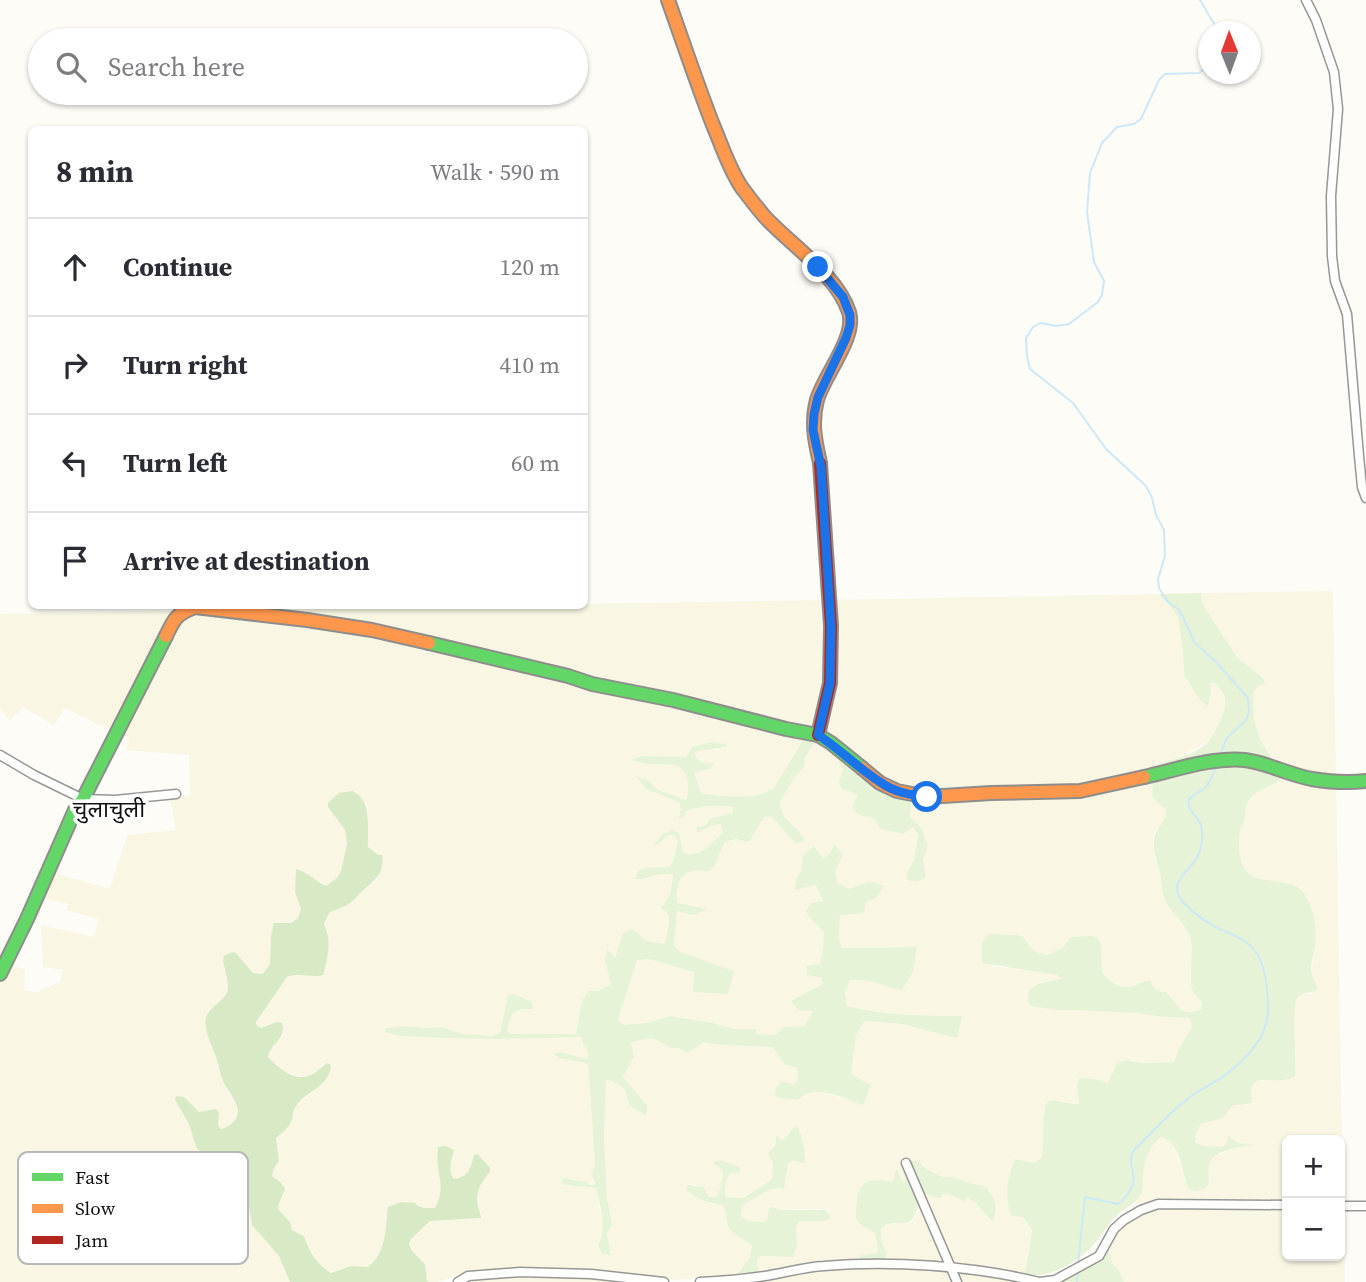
<!DOCTYPE html>
<meta charset="utf-8">
<style>
:root{--surface:#fff;--page:#f2f2f3;--text:#2b2b33;--muted:#7c7c81;--line:#e1e1e2}
body{margin:0;font-family:"Source Serif 4","Noto Sans Devanagari",serif;background:var(--page);color:var(--text)}
.controls{position:absolute;right:21px;bottom:21px;display:grid;overflow:hidden;border-radius:10px;box-shadow:0 2px 5px #0004}
.controls button{width:63px;height:63px;display:grid;place-items:center;padding:0;border:0;border-bottom:2px solid var(--line);background:var(--surface);color:var(--text);font:35px sans-serif}
.compass{position:absolute;left:1198px;top:21px;width:63px;height:63px;border-radius:50%;background:var(--surface);box-shadow:0 2px 5px #0004;rotate:359deg}
.stop{position:absolute;width:21px;height:21px;margin:-16px;border:5px solid #1a73e8;border-radius:50%;background:#fff}
.stop.end{background:#1a73e8;border-color:#fff;box-shadow:0 2px 7px #0008}
.list{margin:0;padding:0;list-style:none}
h2{display:flex;justify-content:space-between;align-items:center;height:91px;margin:0;padding:0 28px;font-size:30px}
h2 small{font-size:23px;font-weight:400;color:var(--muted)}
.list li{display:grid;grid-template-columns:46px 1fr auto;gap:21px;align-items:center;box-sizing:border-box;height:98px;padding:0 28px;border-top:2px solid var(--line)}
.list b{display:block;font-size:26px;white-space:nowrap}
.list em{font-size:23px;font-style:normal;color:var(--muted)}
.icon{flex:none;width:38px;height:38px;fill:none;stroke:currentColor;stroke-width:2;stroke-linecap:round;stroke-linejoin:round}
.map{position:relative;flex:none;width:1366px;height:1282px;overflow:hidden}
.search{position:absolute;background:var(--surface);box-shadow:0 2px 5px #0004;left:28px;top:28px;width:560px;height:77px;display:flex;align-items:center;gap:18px;box-sizing:border-box;padding:0 24px;border-radius:38px;color:var(--muted);font-size:26px}
.panel{position:absolute;background:var(--surface);box-shadow:0 2px 5px #0004;left:28px;top:126px;width:560px;height:483px;border-radius:10px}
.map>svg:first-child{display:block}
</style>
<div class="map">
<svg width="1366" height="1282" viewBox="0 0 1366 1282">
<rect width="100%" height="100%" fill="#fdfcf7"/>
<!-- farmland -->
<g fill="#f9f7e4">
<polygon points="1333,591 1336,779 1275,763 1260,740 1254,719 1253,693 1263,678 1237,657 1203,605 1201,593"/>
<polygon points="1159,594 1174,611 1178,618 1183,653 1184,675 1200,700 1211,692 1210,684 1213,682 1221,687 1224,695 1225,708 1222,719 1207,743 1148,772 1089,786 913,793 879,779 830,738 827,730 836,693 837,671 834,600"/>
<polygon points="820,600 824,672 821,695 815,721 805,728 260,610 584,606 585,604"/>
<polygon points="179,611 113,732 65,708 54,725 23,707 10,720 0,710 0,614"/>
<polygon points="186,611 367,631 806,735 774,788 766,794 735,797 701,793 694,771 714,763 704,763 695,757 695,751 703,749 717,750 726,744 712,742 693,745 686,757 642,756 633,759 647,764 674,765 684,769 687,776 688,784 689,794 686,800 657,790 648,780 646,789 679,802 681,810 678,817 696,807 719,805 733,807 733,813 709,819 706,825 700,825 702,831 711,826 721,824 723,833 699,854 687,855 683,853 679,834 663,834 655,843 660,843 668,835 675,836 678,842 673,861 669,867 655,868 644,880 658,873 673,875 668,900 660,907 668,913 669,922 665,944 646,941 623,933 615,958 608,950 611,986 598,991 582,1001 576,1034 512,1034 507,1031 512,1014 521,1009 533,1008 505,1004 504,1021 500,1034 493,1036 462,1034 442,1027 428,1028 404,1026 386,1028 499,1039 581,1036 582,1044 587,1049 590,1056 587,1059 559,1059 580,1061 588,1064 595,1165 591,1174 594,1185 579,1180 564,1178 565,1185 596,1188 603,1225 603,1237 611,1254 607,1233 612,1225 607,1197 604,1138 606,1080 612,1081 625,1089 629,1105 646,1116 647,1105 623,1077 634,1057 630,1042 652,1038 670,1048 694,1047 704,1042 721,1045 773,1047 784,1064 797,1068 798,1079 794,1085 776,1097 787,1098 816,1091 863,1104 851,1074 856,1036 864,1021 902,1024 957,1037 962,1016 911,1016 867,1011 847,1006 845,992 849,980 870,981 902,991 917,948 881,947 842,948 839,937 840,915 866,902 870,881 850,889 837,883 830,853 823,858 814,846 804,855 802,869 796,879 816,885 823,902 809,917 824,932 823,949 820,965 807,965 823,978 822,986 809,991 813,1011 804,1026 784,1027 776,1035 757,1034 755,1029 734,1029 713,1023 671,1016 647,1023 624,1026 618,1020 636,960 649,959 694,972 693,991 702,961 680,952 674,944 677,911 706,908 678,903 676,901 676,894 679,881 683,874 690,871 710,871 715,865 725,842 754,836 757,826 765,817 772,817 795,843 802,835 784,816 780,807 781,800 794,778 803,767 805,758 812,746 818,740 841,755 839,762 843,768 839,782 841,788 857,795 852,807 874,818 880,829 903,834 913,827 918,835 914,860 907,873 926,877 923,861 928,846 921,827 910,817 912,798 974,797 1155,777 1159,804 1166,809 1166,816 1161,825 1155,832 1153,838 1155,860 1159,870 1164,899 1187,929 1191,940 1192,990 1202,1002 1201,1008 1193,1012 1185,1012 1178,1007 1167,992 1158,992 1144,981 1129,987 1122,987 1114,983 1102,972 1101,944 1098,938 1091,936 1070,937 1064,947 1047,955 1034,951 1023,937 992,966 1057,974 1061,980 1041,982 1030,1006 1056,1010 1073,1010 1138,1013 1162,1017 1191,1018 1192,1027 1179,1049 1175,1062 1144,1063 1133,1060 1117,1063 1108,1084 1095,1079 1077,1085 1080,1104 1073,1104 1062,1101 1045,1119 1043,1157 1035,1163 1015,1159 1010,1168 1008,1189 1023,1217 1032,1230 1029,1252 1024,1276 885,1261 887,1253 882,1243 881,1229 886,1224 910,1223 913,1220 920,1206 918,1197 920,1193 946,1193 958,1199 971,1199 978,1205 988,1218 996,1217 994,1199 987,1188 983,1186 966,1182 953,1177 944,1177 928,1170 922,1164 904,1172 905,1182 902,1182 900,1174 895,1174 894,1183 885,1181 856,1199 856,1219 861,1225 875,1233 878,1249 877,1253 865,1254 860,1261 761,1274 757,1268 758,1258 762,1256 793,1257 797,1246 796,1227 799,1221 824,1221 830,1219 829,1212 820,1209 780,1210 773,1207 769,1212 765,1222 749,1221 741,1217 742,1207 745,1203 774,1188 781,1190 788,1163 794,1161 797,1162 806,1157 800,1130 790,1130 785,1139 782,1140 778,1137 775,1139 772,1179 765,1186 751,1192 743,1198 725,1197 725,1190 727,1176 731,1173 736,1174 741,1170 740,1167 720,1160 716,1160 722,1169 723,1179 717,1197 709,1197 702,1187 691,1184 691,1195 709,1203 723,1205 736,1234 752,1245 750,1258 747,1265 740,1269 738,1273 692,1279 666,1280 475,1272 461,1273 438,1282 429,1282 427,1281 425,1264 412,1251 409,1244 411,1239 430,1221 481,1218 482,1214 478,1207 478,1190 481,1181 482,1157 478,1154 474,1155 469,1172 462,1178 453,1179 451,1176 451,1167 454,1150 437,1164 441,1177 442,1191 435,1208 426,1208 418,1206 389,1207 382,1251 375,1262 369,1267 351,1266 331,1273 320,1265 306,1243 304,1236 292,1230 290,1222 278,1209 279,1200 285,1193 279,1181 272,1176 274,1168 279,1161 276,1138 291,1122 292,1114 296,1105 321,1085 326,1063 309,1076 300,1076 284,1072 268,1057 270,1049 283,1035 284,1031 277,1022 261,1028 257,1026 256,1022 287,977 292,975 318,976 328,932 324,924 329,913 353,902 358,894 377,880 378,855 368,847 367,804 328,807 345,830 347,844 341,871 337,878 326,886 314,881 305,871 295,892 301,909 298,918 271,936 270,964 265,971 262,974 253,973 236,953 232,952 224,956 223,960 228,988 224,996 209,1010 205,1027 218,1063 221,1077 228,1092 238,1106 237,1115 233,1123 225,1128 221,1129 218,1125 219,1112 199,1113 184,1097 175,1100 189,1124 197,1147 208,1160 214,1179 221,1185 230,1188 238,1199 250,1207 252,1225 280,1256 290,1282 0,1282 0,981 8,965 25,969 24,990 37,992 60,982 63,970 43,967 41,925 94,937 99,919 66,910 69,904 39,898 51,872 110,889 127,835 176,830 170,797 190,796 189,755 127,750 129,738 119,732 173,628"/>
<polygon points="1281,775 1336,783 1343,1204 1340,1204 1340,1140 1287,1140 1287,1203 1199,1199 1153,1201 1135,1204 1142,1191 1143,1163 1152,1145 1161,1137 1170,1139 1175,1146 1185,1182 1209,1184 1209,1164 1214,1157 1229,1150 1252,1144 1237,1143 1228,1137 1227,1142 1223,1147 1203,1146 1195,1142 1195,1133 1201,1124 1223,1118 1232,1106 1239,1106 1256,1081 1270,1080 1283,1081 1296,1070 1294,1004 1297,997 1303,994 1312,993 1312,965 1315,949 1290,883 1267,881 1253,876 1246,870 1239,858 1239,838 1247,804 1255,794"/>
<polygon points="1155,1206 1287,1207 1287,1256 1340,1256 1340,1208 1343,1209 1345,1282 1124,1282 1118,1269 1113,1264 1105,1241 1124,1215 1138,1208"/>
<polygon points="827,1267 926,1268 1055,1282 719,1282 723,1276 734,1278"/>
<polygon points="477,1276 591,1276 625,1282 463,1282"/>
</g>
<!-- green -->
<g fill="#e7f3d7">
<path d="M 1201,593 L 1203,605 L 1237,657 L 1263,678 L 1265,684 L 1258,686 L 1253,693 L 1254,719 L 1260,740 L 1275,763 L 1227,757 L 1148,772 L 1149,767 C 1167,760 1191,757 1206,744 C 1210,741 1212,735 1215,731 C 1225,714 1232,694 1213,682 L 1210,684 L 1211,692 L 1208,707 L 1200,700 L 1184,675 L 1183,653 L 1178,618 L 1174,611 L 1159,594 Z"/>
<path d="M 806,735 L 818,740 L 812,746 L 805,758 L 804,767 L 794,778 L 781,800 L 780,807 L 784,816 L 802,835 L 805,841 L 795,843 L 772,817 L 765,817 C 757,825 755,834 749,842 L 736,839 L 725,842 L 715,865 L 710,871 C 694,871 682,868 678,886 C 676,893 676,897 678,903 L 708,909 L 693,915 L 677,911 L 674,945 L 680,952 L 734,971 L 728,994 L 693,992 L 694,972 L 649,959 L 637,960 L 618,1020 L 624,1025 L 647,1023 L 671,1016 L 713,1023 L 734,1029 L 756,1029 L 757,1034 L 775,1035 L 784,1027 L 804,1026 L 813,1011 L 798,1010 L 791,1001 L 809,991 L 822,985 L 822,978 L 807,975 L 807,966 L 820,964 L 823,949 L 824,932 L 809,917 L 806,911 L 811,903 L 823,901 L 816,885 L 795,890 L 796,879 L 802,869 L 803,855 L 814,846 L 823,858 L 830,853 L 835,844 L 843,855 L 835,870 L 837,883 L 850,889 L 870,881 L 884,886 L 876,898 L 866,902 L 864,913 L 840,915 L 839,937 L 842,948 L 917,947 L 913,971 L 902,991 L 870,981 L 850,980 L 845,993 L 847,1006 C 885,1016 923,1016 962,1016 L 957,1038 L 902,1024 L 864,1021 L 856,1036 L 851,1074 L 871,1085 L 863,1105 C 845,1099 813,1082 798,1100 L 775,1097 L 776,1088 L 781,1081 L 794,1085 L 798,1079 L 797,1068 L 784,1064 L 773,1047 L 721,1045 L 704,1042 L 688,1053 L 679,1048 L 671,1048 L 652,1038 L 631,1042 L 634,1057 L 623,1077 L 647,1105 L 646,1116 L 629,1105 L 625,1089 L 612,1081 L 606,1080 L 604,1138 L 607,1197 L 612,1225 L 607,1233 L 611,1255 L 602,1254 L 598,1245 C 608,1229 600,1205 596,1188 L 565,1185 L 561,1181 L 564,1178 L 587,1182 L 589,1185 L 594,1185 L 595,1183 L 591,1174 L 595,1165 L 588,1064 C 576,1059 563,1062 553,1054 L 561,1052 L 587,1059 L 589,1055 C 586,1048 582,1044 581,1037 L 499,1039 L 445,1038 L 402,1036 L 385,1032 L 386,1028 L 404,1026 L 428,1028 L 442,1027 L 462,1034 L 493,1036 L 500,1033 C 504,1020 504,1007 509,993 L 521,997 L 532,1002 L 533,1009 L 521,1009 L 512,1014 L 507,1031 L 511,1034 L 576,1034 L 582,1001 L 588,991 L 598,991 L 611,985 L 605,960 L 607,949 L 615,958 L 623,933 L 633,929 L 646,941 L 665,944 L 669,922 L 668,914 L 660,907 C 671,901 671,887 673,875 C 657,871 650,880 635,879 L 638,871 C 649,866 657,868 669,867 L 673,861 L 678,842 L 675,836 L 668,835 L 660,843 L 653,845 L 663,834 L 672,830 L 679,833 L 683,853 C 700,859 710,843 723,833 L 721,824 L 711,826 L 697,833 L 697,827 L 706,825 L 709,819 L 733,813 L 733,807 C 717,805 701,805 686,811 L 684,817 L 678,819 L 681,810 L 679,802 L 646,789 L 637,777 L 648,780 L 658,790 L 686,800 C 689,793 688,790 688,783 C 686,759 665,766 648,764 C 643,763 637,761 631,760 L 642,756 L 686,757 L 693,746 L 712,742 L 726,744 L 727,746 C 716,750 706,749 695,752 L 696,758 L 704,763 L 714,763 L 710,769 L 694,772 L 701,793 C 722,796 756,801 774,788 Z"/>
<polygon points="841,755 912,798 910,817 921,827 928,846 923,861 926,877 917,882 907,880 907,873 914,860 918,835 913,827 903,834 880,829 874,818 859,815 852,807 857,795 841,788 839,782 843,769 839,762"/>
<path d="M 1260,764 L 1281,775 L 1282,779 C 1271,787 1253,790 1247,804 C 1245,808 1246,815 1244,820 C 1242,827 1239,832 1239,841 C 1238,901 1288,867 1305,895 C 1315,911 1317,928 1315,947 C 1314,956 1309,965 1312,974 C 1313,979 1316,984 1318,989 C 1312,994 1302,992 1298,997 C 1291,1004 1297,1062 1295,1076 C 1283,1084 1270,1078 1256,1081 L 1251,1088 L 1252,1103 L 1232,1106 L 1223,1118 L 1201,1124 L 1196,1133 L 1195,1142 L 1203,1146 L 1223,1147 L 1227,1142 L 1228,1136 L 1237,1143 L 1254,1144 C 1240,1148 1212,1149 1209,1166 C 1208,1171 1209,1178 1209,1184 L 1203,1190 L 1196,1191 L 1189,1189 C 1180,1171 1182,1142 1161,1137 C 1149,1147 1144,1159 1143,1175 C 1143,1180 1143,1186 1142,1191 C 1137,1205 1125,1207 1115,1217 C 1108,1225 1102,1234 1095,1243 C 1077,1264 1051,1277 1024,1276 L 1029,1252 L 1032,1230 L 1023,1217 L 1012,1216 C 1004,1201 1007,1174 1015,1159 L 1035,1163 L 1042,1157 C 1045,1140 1041,1117 1047,1102 C 1059,1098 1068,1105 1079,1104 L 1077,1085 L 1079,1078 L 1095,1079 L 1108,1083 L 1117,1063 L 1126,1060 L 1144,1063 L 1174,1062 L 1179,1049 L 1192,1027 L 1190,1018 L 1162,1017 L 1138,1013 L 1073,1010 L 1056,1010 L 1030,1006 C 1021,982 1046,983 1061,979 L 1057,975 L 982,963 L 982,942 L 989,934 L 1016,935 L 1023,937 L 1034,951 L 1047,955 L 1064,947 L 1070,937 L 1092,936 L 1098,938 L 1101,944 L 1102,972 C 1110,982 1120,990 1133,986 C 1139,984 1143,981 1150,980 C 1153,989 1157,992 1166,992 C 1179,1005 1180,1018 1201,1009 L 1202,1002 C 1199,999 1194,994 1192,989 C 1189,980 1193,953 1191,941 C 1189,925 1172,915 1165,900 C 1162,893 1162,883 1160,874 C 1157,862 1154,856 1154,843 C 1153,829 1167,823 1166,809 C 1149,798 1151,795 1155,777 L 1198,767 Z"/>
<path d="M 798,1127 C 802,1136 806,1151 805,1162 L 803,1163 L 794,1161 L 788,1163 L 784,1189 C 780,1189 776,1188 773,1189 C 768,1190 745,1203 742,1207 L 741,1217 L 749,1221 L 765,1222 L 767,1219 L 769,1208 L 773,1207 L 780,1210 L 825,1210 L 830,1215 L 830,1219 L 824,1221 L 799,1221 L 796,1227 L 797,1246 L 793,1257 L 762,1256 L 758,1258 C 756,1265 757,1268 761,1274 L 738,1273 L 750,1258 L 752,1245 C 747,1242 732,1233 729,1228 C 726,1221 727,1212 723,1205 C 711,1203 694,1200 686,1189 L 688,1185 L 703,1187 L 709,1197 L 717,1197 C 720,1189 724,1178 722,1169 L 717,1167 L 713,1162 L 720,1160 L 740,1167 L 740,1172 L 736,1174 L 731,1173 C 725,1178 725,1189 725,1197 L 743,1198 C 753,1191 763,1187 772,1179 L 773,1163 L 768,1153 L 775,1146 L 776,1135 L 782,1140 C 790,1137 788,1128 798,1127 Z"/>
<path d="M 907,1160 L 917,1161 L 928,1170 L 943,1177 L 953,1177 L 966,1182 L 983,1186 L 987,1188 L 994,1199 L 996,1208 L 994,1221 C 983,1216 980,1202 967,1198 L 964,1201 L 946,1193 L 942,1195 L 941,1198 C 933,1198 928,1193 920,1193 L 918,1198 C 919,1205 918,1207 915,1214 C 909,1228 900,1221 886,1224 L 881,1229 L 882,1243 L 887,1253 L 885,1261 L 860,1261 L 860,1255 L 877,1253 L 878,1249 L 875,1233 L 861,1225 L 856,1219 C 856,1189 858,1175 893,1182 L 895,1173 L 897,1169 L 902,1181 L 905,1182 L 904,1172 Z"/>
<polygon points="1105,1241 1113,1264 1118,1269 1124,1282 1055,1282 1089,1261"/>
</g>
<!-- forest -->
<path fill="#d8eac5" d="M 352,791 C 373,800 367,827 368,847 L 378,855 L 382,855 C 385,874 374,881 361,892 C 358,894 357,898 354,900 C 348,906 336,909 329,913 L 324,924 C 332,941 328,957 323,975 C 311,978 298,972 287,977 L 256,1022 L 257,1026 L 261,1028 L 277,1022 L 282,1023 C 287,1039 271,1042 268,1057 C 278,1067 292,1081 308,1076 C 314,1075 321,1067 327,1063 L 331,1065 C 329,1088 307,1090 296,1106 C 292,1111 294,1117 291,1122 C 289,1128 280,1134 276,1138 L 279,1161 L 274,1168 L 272,1176 L 279,1181 L 285,1188 C 284,1196 279,1198 278,1209 L 290,1222 L 292,1230 L 304,1236 C 308,1250 318,1266 331,1273 L 351,1266 L 368,1267 C 387,1253 385,1228 388,1207 L 401,1202 L 415,1203 C 420,1209 428,1208 435,1208 C 444,1191 440,1183 438,1166 C 437,1160 438,1153 438,1147 L 446,1146 L 454,1150 C 452,1159 447,1171 454,1179 C 470,1176 470,1169 474,1155 L 478,1154 L 490,1168 L 490,1172 C 481,1182 475,1192 478,1206 C 479,1210 481,1214 481,1218 L 430,1221 L 411,1239 L 409,1244 L 412,1251 L 425,1264 L 427,1281 L 429,1282 L 290,1282 L 279,1256 L 252,1225 L 249,1207 L 238,1199 L 230,1188 L 221,1185 L 214,1179 L 208,1160 L 196,1147 L 189,1124 L 175,1100 L 176,1096 L 184,1097 L 199,1112 L 216,1109 L 219,1112 L 218,1125 L 221,1129 C 230,1127 238,1120 238,1110 C 237,1101 227,1090 223,1081 C 220,1074 219,1067 217,1060 C 214,1050 208,1039 206,1029 C 201,1006 226,1004 228,988 C 228,979 224,968 223,960 L 224,956 L 232,952 L 236,953 L 253,973 L 262,974 L 265,971 L 270,964 L 271,936 L 274,923 L 291,923 L 298,918 L 301,909 L 295,892 L 296,869 C 308,872 315,881 326,886 L 337,878 L 341,871 L 347,844 L 345,830 L 328,807 L 328,803 L 339,793 Z"/>
<g fill="none" stroke-linecap="round" stroke-linejoin="round">
<!-- stream -->
<g stroke="#cde8f7" stroke-width="2">
<polyline points="1200,0 1219,32"/>
<polyline points="1208,66 1199,73 1165,74 1159,80 1141,119 1134,124 1117,127 1102,143 1090,173 1087,212 1094,262 1104,281 1102,295 1098,302 1069,324 1057,326 1040,323 1033,327 1026,338 1027,356 1030,369 1073,403 1106,449 1146,486 1152,498 1156,515 1164,530 1165,556 1158,579 1159,588 1167,601 1178,609 1183,617 1194,642 1216,662 1248,698 1249,712 1246,720 1226,739 1220,756"/>
<path d="M 1078,1264 L 1085,1197 L 1118,1204 C 1127,1198 1136,1184 1133,1173 C 1131,1163 1129,1160 1134,1150 C 1151,1134 1166,1116 1184,1102 C 1196,1091 1211,1085 1224,1076 C 1244,1061 1267,1038 1268,1012 C 1268,993 1267,966 1255,951 C 1245,937 1228,934 1214,926 C 1203,920 1178,903 1177,890 C 1176,877 1194,866 1199,854 C 1202,846 1204,832 1200,823 C 1197,816 1186,808 1189,800 C 1192,794 1201,792 1206,787 C 1210,782 1213,774 1216,768"/>
<polyline points="1077,1282 1078,1270"/>
</g>
<defs>
<g id="street">
<polyline points="1306,0 1316,20 1334,72 1338,109 1331,196 1332,256 1335,281 1347,314 1359,456 1362,487 1366,498"/>
<polyline points="0,755 34,775 83,799 115,800 176,794"/>
<polyline points="906,1163 957,1282"/>
<polyline points="1340,1206 1366,1206"/>
<polyline points="458,1282 468,1276 520,1272 591,1274 664,1282"/>
<path d="M 700,1282 C 722,1281 744,1279 765,1276 C 785,1273 804,1267 824,1266 C 890,1260 975,1266 1039,1282"/>
<polyline points="1040,1282 1055,1280 1099,1256 1114,1229 1124,1220 1141,1210 1158,1204 1287,1205"/>
</g>
<g id="fast">
<polyline points="429,643 568,676 592,684 673,700 786,729 818,735 831,743 862,768"/>
<path d="M 1144,777 C 1176,770 1211,757 1245,760 C 1268,763 1289,775 1312,779 C 1330,782 1349,783 1366,781"/>
<polyline points="0,974 27,919 75,810 83,799 166,636"/>
</g>
<g id="slow">
<path d="M 668,0 C 683,42 697,84 713,125 C 722,146 729,169 742,188 C 749,197 757,208 765,217 C 791,245 837,275 849,312 C 857,337 824,375 817,400 C 811,422 815,441 820,463"/>
<path d="M 166,636 C 174,619 176,614 195,607 L 307,620 L 372,630 L 429,643"/>
<polyline points="862,768 880,783 897,791 927,797 991,793 1080,791 1144,777"/>
</g>
<polyline id="jam" points="818,735 830,683 831,626 820,463"/>
</defs>
<!-- street casing -->
<use href="#street" stroke="#979795" stroke-width="11"/>
<!-- fast casing -->
<use href="#fast" stroke="#8e8d8b" stroke-width="16"/>
<!-- slow casing -->
<use href="#slow" stroke="#8e8d8b" stroke-width="16"/>
<!-- jam casing -->
<use href="#jam" stroke="#8e8d8b" stroke-width="16"/>
<!-- street -->
<use href="#street" stroke="#fffffe" stroke-width="8"/>
<!-- fast -->
<use href="#fast" stroke="#63d668" stroke-width="12"/>
<!-- slow -->
<use href="#slow" stroke="#ff974d" stroke-width="12"/>
<!-- jam -->
<use href="#jam" stroke="#b3261e" stroke-width="12"/>
</g>
<g fill="none" stroke-linecap="round" stroke-linejoin="round">
<!-- route -->
<path stroke="#1a73e8" stroke-width="9" d="M 818,267 L 843,297 L 850,315 L 850,325 L 846,338 L 818,397 L 814,414 L 813,430 L 821,467 L 831,626 L 830,683 L 818,735 C 840,749 858,768 880,782 C 894,792 910,795 927,797"/>
</g>
<g text-anchor="middle" stroke-width="7" stroke-linejoin="round" paint-order="stroke">
<!-- quarter labels -->
<g font-size="23" fill="#111" stroke="#fff">
<text x="109" y="817">चुलाचुली</text>
</g>
</g>
<!-- legend -->
<rect x="18" y="1152" width="230" height="112" rx="10" fill="#fff" stroke="#b8b8b8" stroke-width="2"/>
<rect x="32" y="1173" width="31" height="8" fill="#63d668"/>
<rect x="32" y="1204" width="31" height="9" fill="#ff974d"/>
<rect x="32" y="1236" width="31" height="8" fill="#b3261e"/>
<g font-size="19" fill="#111">
<text x="75" y="1184">Fast</text>
<text x="75" y="1215">Slow</text>
<text x="75" y="1247">Jam</text>
</g>
</svg>
<div class="controls">
<button>+</button>
<button>−</button>
</div>
<svg class="compass" viewBox="-18 -18 36 36"><path d="M0-13l5 13h-10z" fill="#e53935"/><path d="M0 13l5-13h-10z" fill="#7c7c81"/></svg>
<div class="stop" style="left:927px;top:797px"></div>
<div class="stop end" style="left:818px;top:267px"></div>
<div class="search"><svg class="icon" aria-label="search" viewBox="0 0 24 24"><circle cx="10" cy="10" r="6"/><path d="M15 15l6 6"/></svg>Search here</div>
<section class="panel">
<h2>8 min<small>Walk · 590 m</small></h2>
<ul class="list">
<li><svg class="icon" aria-label="ahead" viewBox="0 0 24 24"><path d="M12 20V5M6 11l6-6 6 6"/></svg><div><b>Continue</b></div><em>120 m</em></li>
<li><svg class="icon" aria-label="right" viewBox="0 0 24 24"><path d="M7 20v-9h11M14 6l5 5-5 5"/></svg><div><b>Turn right</b></div><em>410 m</em></li>
<li><svg class="icon" aria-label="left" viewBox="0 0 24 24"><path d="M17 20v-9H6M10 6l-5 5 5 5"/></svg><div><b>Turn left</b></div><em>60 m</em></li>
<li><svg class="icon" aria-label="arrive" viewBox="0 0 24 24"><path d="M6 21V4h12l-3 4 3 4H6"/></svg><div><b>Arrive at destination</b></div></li>
</ul>
</section>
</div>
